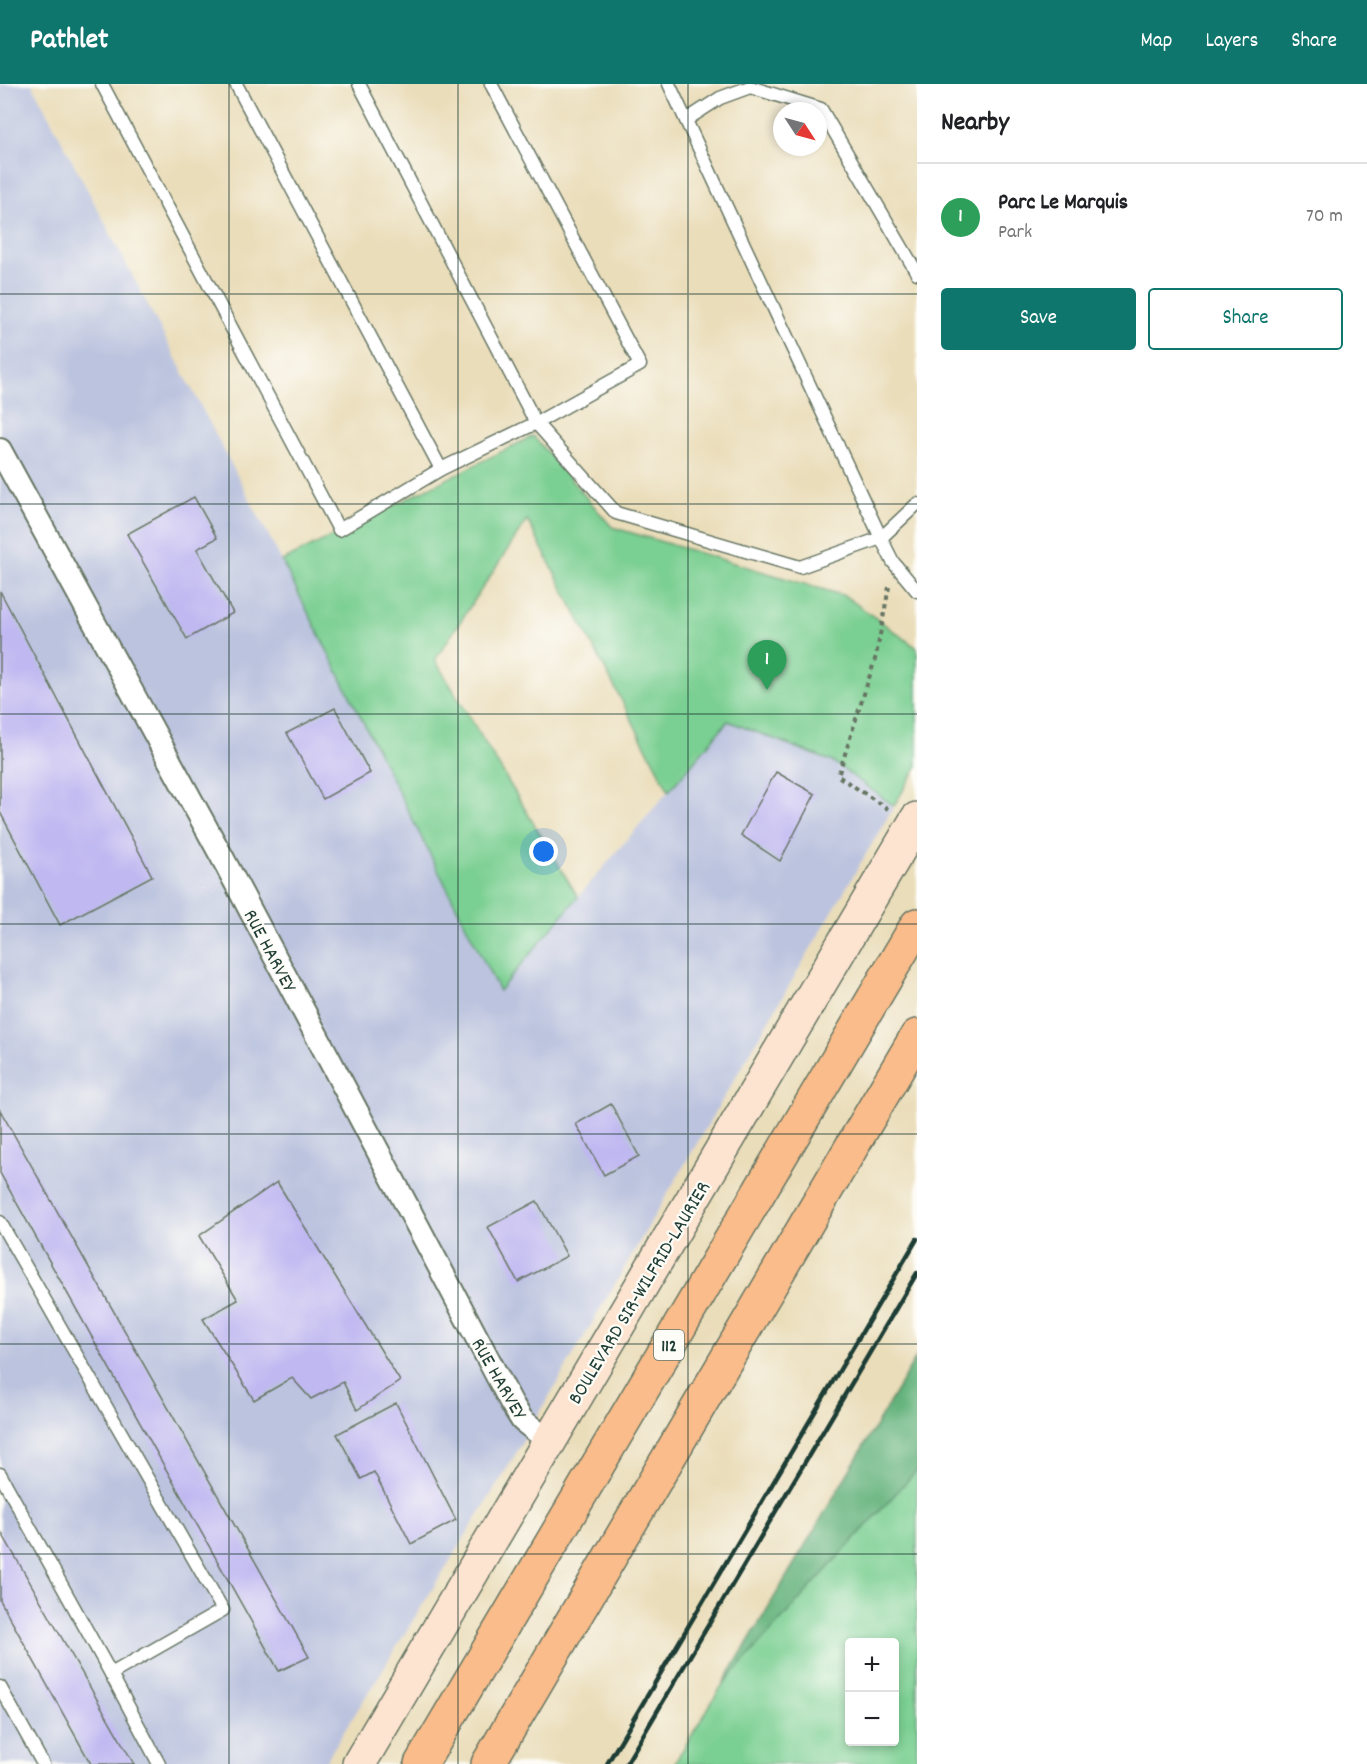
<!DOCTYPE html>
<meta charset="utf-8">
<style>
:root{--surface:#fff;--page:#f6f6f6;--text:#202124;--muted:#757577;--line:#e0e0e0;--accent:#0f766e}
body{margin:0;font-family:Dekko,sans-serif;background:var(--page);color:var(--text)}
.controls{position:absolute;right:18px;bottom:18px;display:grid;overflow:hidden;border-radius:6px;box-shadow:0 3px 9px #0003}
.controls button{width:54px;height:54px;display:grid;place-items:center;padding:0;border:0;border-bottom:2px solid var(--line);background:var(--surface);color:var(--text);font:30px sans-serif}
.compass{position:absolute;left:773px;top:18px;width:54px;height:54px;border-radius:50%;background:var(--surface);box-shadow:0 3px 9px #0003;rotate:126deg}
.you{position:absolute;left:544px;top:768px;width:21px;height:21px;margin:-15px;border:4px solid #fff;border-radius:50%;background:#1a73e8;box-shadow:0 0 0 9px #1a73e833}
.badge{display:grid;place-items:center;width:39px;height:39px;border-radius:50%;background:var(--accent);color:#fff;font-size:20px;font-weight:700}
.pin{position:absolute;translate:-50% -50px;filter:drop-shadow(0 2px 3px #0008)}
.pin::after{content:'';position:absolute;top:32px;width:21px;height:18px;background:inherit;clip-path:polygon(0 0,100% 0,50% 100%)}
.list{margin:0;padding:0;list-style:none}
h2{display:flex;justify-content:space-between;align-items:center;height:78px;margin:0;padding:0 24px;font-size:26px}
h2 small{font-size:20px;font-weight:400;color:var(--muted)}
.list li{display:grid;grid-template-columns:39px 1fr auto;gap:18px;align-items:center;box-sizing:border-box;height:108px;padding:0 24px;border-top:2px solid var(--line)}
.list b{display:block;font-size:22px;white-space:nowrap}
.list p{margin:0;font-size:20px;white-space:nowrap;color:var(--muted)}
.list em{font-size:20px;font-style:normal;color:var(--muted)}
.actions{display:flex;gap:12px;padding:18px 24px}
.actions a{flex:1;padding:14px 0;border:2px solid var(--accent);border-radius:6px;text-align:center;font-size:21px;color:var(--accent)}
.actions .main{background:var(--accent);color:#fff}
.map{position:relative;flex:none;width:917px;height:1680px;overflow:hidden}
header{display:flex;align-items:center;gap:36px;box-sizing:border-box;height:84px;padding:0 30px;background:var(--accent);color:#fff}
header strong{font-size:28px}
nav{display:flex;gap:33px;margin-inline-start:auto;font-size:21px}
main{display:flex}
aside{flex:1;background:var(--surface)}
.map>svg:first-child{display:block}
</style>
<header>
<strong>Pathlet</strong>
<nav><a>Map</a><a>Layers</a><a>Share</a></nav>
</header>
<main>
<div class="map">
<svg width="917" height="1680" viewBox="0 0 917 1680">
<rect width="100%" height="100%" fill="#fdfcf7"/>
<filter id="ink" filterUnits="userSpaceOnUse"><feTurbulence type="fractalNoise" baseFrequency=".0167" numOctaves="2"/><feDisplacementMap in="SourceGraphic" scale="12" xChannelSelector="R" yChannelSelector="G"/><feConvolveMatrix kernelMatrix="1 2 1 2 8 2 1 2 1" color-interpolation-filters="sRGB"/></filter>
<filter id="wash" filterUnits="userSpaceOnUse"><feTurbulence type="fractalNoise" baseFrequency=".008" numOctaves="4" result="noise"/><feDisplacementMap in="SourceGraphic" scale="24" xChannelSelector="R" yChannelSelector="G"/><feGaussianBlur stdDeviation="1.35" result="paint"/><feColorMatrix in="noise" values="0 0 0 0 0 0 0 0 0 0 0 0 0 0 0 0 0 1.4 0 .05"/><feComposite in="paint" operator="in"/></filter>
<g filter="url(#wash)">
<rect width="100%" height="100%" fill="#eaddba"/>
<!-- industrial -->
<polygon fill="#bbc3de" points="0,0 32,0 282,477 499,906 728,637 833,678 894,722 505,1388 324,1680 0,1680"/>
<!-- green -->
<g fill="#7acf92" stroke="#4c8663" stroke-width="1.5" fill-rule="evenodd">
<polygon points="533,352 612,443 845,512 917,564 917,683 894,722 833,678 728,637 669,707 527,436 435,576 578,813 499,907 282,477"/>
<path d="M 917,1386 L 917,1680 L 674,1680 L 723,1600 ZM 850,1558 L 894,1558 L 894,1658 L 850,1658 Z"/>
</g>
<!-- forest -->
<polygon fill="#63b27c" stroke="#417858" stroke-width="1.5" points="917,1271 917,1386 723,1600 917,1272"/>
<g id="blocks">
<!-- building -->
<g fill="#c0b8f1">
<polygon points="194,413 217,454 197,465 233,529 187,555 127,450"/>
<polygon points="0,507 152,792 60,841 0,728"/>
<polygon points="335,624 370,689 323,715 287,649"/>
<polygon points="776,688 815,710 780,777 741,751"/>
<polygon points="611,1020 639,1072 604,1091 576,1040"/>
<polygon points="0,1026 309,1573 279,1587 0,1089"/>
<polygon points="277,1098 400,1297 357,1326 343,1298 311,1315 292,1294 254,1316 203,1235 238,1216 199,1152"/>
<polygon points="537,1117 567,1172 518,1198 488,1143"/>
<polygon points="396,1319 456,1436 411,1460 374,1388 361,1395 337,1350"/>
<polygon points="0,1446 134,1680 91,1680 0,1516"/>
</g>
</g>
</g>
<g filter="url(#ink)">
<use href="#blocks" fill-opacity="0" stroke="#667563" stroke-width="1.5"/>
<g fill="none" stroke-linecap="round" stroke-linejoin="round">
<defs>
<g id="lane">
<polyline points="102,0 339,446 441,385 536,339 640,281 491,0"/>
<polyline points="236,0 441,385"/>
<polyline points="359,0 536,339 616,429 800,483 881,454 917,420"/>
<polyline points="669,0 881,454 893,478 917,507"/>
<polyline points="686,36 720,14 750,3 821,25 917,189"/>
<polyline points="0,1138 223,1526 111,1590"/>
<polyline points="0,1390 111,1590 159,1680"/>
<polyline points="0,1603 43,1680"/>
</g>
<polyline id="street" points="0,366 221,771 512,1320 522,1336 550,1358"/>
<polyline id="secondary" points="359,1680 917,735"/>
<g id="highway">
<polyline points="421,1680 917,841"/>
<polyline points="488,1680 917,952"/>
</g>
</defs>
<!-- lane casing -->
<use href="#lane" stroke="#667563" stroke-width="15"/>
<!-- street casing -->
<use href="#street" stroke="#667563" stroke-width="26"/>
<!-- secondary casing -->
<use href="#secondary" stroke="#667563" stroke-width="36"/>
<!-- highway casing -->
<use href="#highway" stroke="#667563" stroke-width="36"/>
<!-- path -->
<polyline stroke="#667563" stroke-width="4" stroke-dasharray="4.5 4.5" stroke-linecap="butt" points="888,725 838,692 876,572 889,503"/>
<!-- lane -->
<use href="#lane" stroke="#fff" stroke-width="12"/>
<!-- street -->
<use href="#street" stroke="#fff" stroke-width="22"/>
<!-- secondary -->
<use href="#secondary" stroke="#fde4d0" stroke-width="33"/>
<!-- highway -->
<use href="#highway" stroke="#f9bc8a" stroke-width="33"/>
<!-- rail -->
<g stroke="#1f3d34" stroke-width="4.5">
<polyline points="607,1680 917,1155"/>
<polyline points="626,1680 917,1189"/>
</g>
</g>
</g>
<!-- grid -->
<path fill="none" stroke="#1f3d34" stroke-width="1.5" stroke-opacity="0.55" d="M 229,0 L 229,1680M 458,0 L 458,1680M 688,0 L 688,1680M 0,210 L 917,210M 0,420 L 917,420M 0,630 L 917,630M 0,840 L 917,840M 0,1050 L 917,1050M 0,1260 L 917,1260M 0,1470 L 917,1470"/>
<g text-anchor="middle" stroke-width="4.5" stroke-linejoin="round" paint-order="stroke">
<!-- shield labels -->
<rect fill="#fdfcf7" stroke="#62766e" stroke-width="1.5" x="654" y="1246" width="30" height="30" rx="4.5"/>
<g font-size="18" font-weight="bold" fill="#1f3d34">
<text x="669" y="1267">112</text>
</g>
<!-- street labels -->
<g font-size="20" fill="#1f3d34" stroke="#fdfcf7">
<text transform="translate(271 866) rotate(62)" y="7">RUE HARVEY</text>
<text transform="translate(638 1208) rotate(-59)" y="7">BOULEVARD SIR-WILFRID-LAURIER</text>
<text transform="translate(500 1294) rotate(60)" y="7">RUE HARVEY</text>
</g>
</g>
</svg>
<div class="controls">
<button>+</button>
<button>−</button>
</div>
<svg class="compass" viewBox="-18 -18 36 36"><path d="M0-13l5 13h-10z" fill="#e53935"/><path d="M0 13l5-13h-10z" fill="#757577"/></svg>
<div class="you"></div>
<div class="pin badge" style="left:767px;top:606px;background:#2e9e5b">1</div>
</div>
<aside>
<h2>Nearby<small></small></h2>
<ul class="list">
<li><span class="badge" style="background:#2e9e5b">1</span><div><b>Parc Le Marquis</b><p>Park</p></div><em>70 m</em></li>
</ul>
<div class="actions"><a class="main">Save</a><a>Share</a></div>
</aside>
</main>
